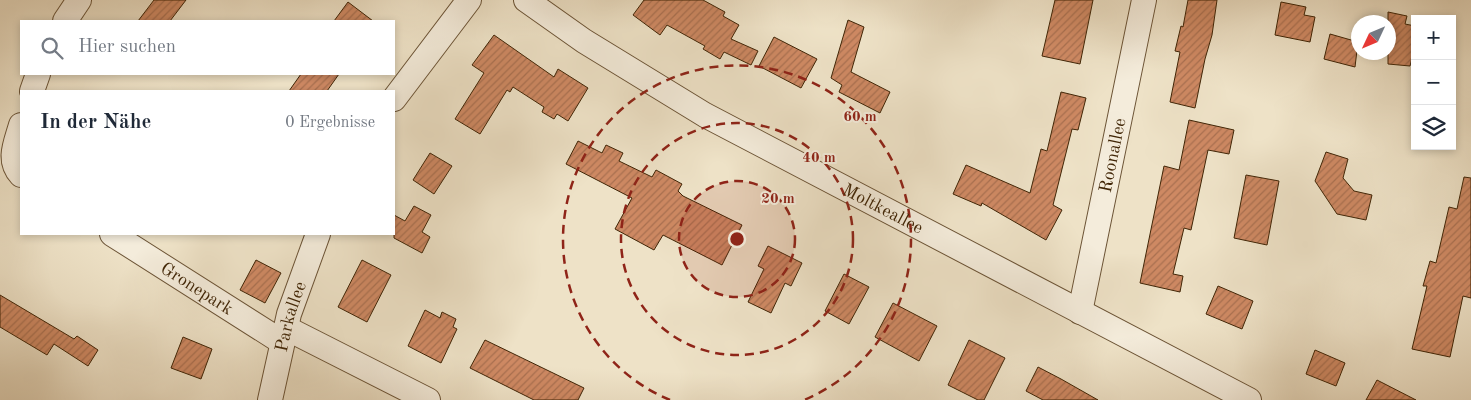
<!DOCTYPE html>
<html lang="de">
<meta charset="utf-8">
<style>
:root{--surface:#fff;--page:#f6f6f7;--text:#1f2937;--muted:#747a83;--line:#e0e1e3}
body{margin:0;font-family:"Old Standard TT",serif;background:var(--page);color:var(--text)}
.controls{position:absolute;right:15px;top:15px;display:grid;overflow:hidden;border-radius:0px;box-shadow:0 2px 8px #0003}
.controls button{width:45px;height:45px;display:grid;place-items:center;padding:0;border:0;border-bottom:1px solid var(--line);background:var(--surface);color:var(--text);font:25px sans-serif}
.compass{position:absolute;left:1351px;top:15px;width:45px;height:45px;border-radius:50%;background:var(--surface);box-shadow:0 2px 8px #0003;rotate:226deg}
.list{margin:0;padding:0;list-style:none}
h2{display:flex;justify-content:space-between;align-items:center;height:65px;margin:0;padding:0 20px;font-size:21px}
h2 small{font-size:16px;font-weight:400;color:var(--muted)}
.icon{flex:none;width:28px;height:28px;fill:none;stroke:currentColor;stroke-width:2;stroke-linecap:round;stroke-linejoin:round}
.map{position:relative;flex:none;width:1471px;height:400px;overflow:hidden}
.search{position:absolute;background:var(--surface);box-shadow:0 2px 8px #0003;left:20px;top:20px;width:375px;height:55px;display:flex;align-items:center;gap:12px;box-sizing:border-box;padding:0 18px;border-radius:0px;color:var(--muted);font-size:19px}
.panel{position:absolute;background:var(--surface);box-shadow:0 2px 8px #0003;left:20px;top:90px;width:375px;height:145px;border-radius:0px}
.map>svg:first-child{display:block}
</style>
<div class="map">
<svg width="1471" height="400" viewBox="0 0 1471 400">
<defs>
<pattern id="building-hatch" width="6" height="6" patternUnits="userSpaceOnUse" patternTransform="scale(1.25)"><rect width="6" height="6" fill="#ce8963"/><path d="M-1 1l2-2M0 6l6-6M5 7l2-2" fill="none" stroke="#a97050"/></pattern>
</defs>
<rect width="100%" height="100%" fill="#eee2c7"/>
<filter id="stains"><feTurbulence type="fractalNoise" baseFrequency=".004" numOctaves="4"/><feColorMatrix values="0 0 0 0 .2 0 0 0 0 .09 0 0 0 0 .02 0 0 0 .5 -.17"/></filter>
<radialGradient id="worn" r=".72"><stop offset=".6" stop-color="#630" stop-opacity="0"/><stop offset="1" stop-color="#630" stop-opacity=".3"/></radialGradient>
<!-- building -->
<g fill="url(#building-hatch)" stroke="#402506">
<polygon points="154,0 186,0 170,21 138,21"/>
<polygon points="644,0 703,0 725,12 723,16 739,25 731,39 758,51 751,65 724,52 720,59 703,49 705,46 667,25 660,35 633,15"/>
<polygon points="1055,0 1093,0 1080,64 1042,56"/>
<polygon points="1188,0 1217,0 1212,35 1205,59 1195,108 1170,102 1180,52 1175,51 1181,26 1183,27"/>
<polygon points="348,2 373,21 334,21"/>
<polygon points="1281,2 1306,7 1304,15 1315,17 1310,42 1275,35"/>
<polygon points="1388,12 1407,16 1405,24 1415,26 1415,46 1410,66 1388,64"/>
<polygon points="848,20 864,27 851,72 890,92 880,113 839,92 842,85 831,78"/>
<polygon points="1330,34 1358,42 1355,67 1324,59"/>
<polygon points="494,35 554,77 558,69 588,88 568,121 557,114 554,119 542,112 544,107 513,87 510,92 507,90 480,134 455,119 484,73 472,65"/>
<polygon points="774,37 817,59 801,88 759,66"/>
<polygon points="301,74 339,74 327,91 289,91"/>
<polygon points="1061,92 1086,98 1078,130 1072,129 1053,205 1062,210 1046,240 982,203 981,206 953,194 966,165 1030,193 1041,149 1047,151"/>
<polygon points="1189,120 1234,130 1229,154 1208,150 1191,230 1184,228 1173,274 1183,276 1180,292 1140,283 1164,166 1179,170"/>
<polygon points="578,141 602,153 606,145 623,153 619,161 652,177 656,170 682,184 678,191 683,196 742,225 722,265 663,235 654,250 615,229 632,198 566,164"/>
<polygon points="1326,152 1348,159 1343,178 1354,191 1372,195 1366,220 1337,214 1315,181"/>
<polygon points="430,153 452,166 434,194 413,180"/>
<polygon points="1246,175 1279,181 1267,245 1234,238"/>
<polygon points="1464,177 1471,178 1471,298 1463,296 1450,357 1412,349 1427,286 1423,286 1430,261 1436,263 1449,207 1457,209"/>
<polygon points="414,206 431,215 422,232 430,237 422,253 394,238 394,215 405,221"/>
<polygon points="768,246 802,263 791,286 785,283 771,313 748,302 764,269 758,266"/>
<polygon points="256,260 281,273 265,303 240,290"/>
<polygon points="362,260 391,275 367,322 338,307"/>
<polygon points="844,274 869,287 849,324 825,311"/>
<polygon points="1218,286 1253,301 1242,329 1206,314"/>
<polygon points="0,295 74,339 77,336 98,350 88,366 54,344 47,355 0,327"/>
<polygon points="893,303 937,326 919,361 875,337"/>
<polygon points="425,310 440,318 442,312 456,319 453,327 457,329 441,363 408,346"/>
<polygon points="183,337 212,349 201,379 171,368"/>
<polygon points="485,340 584,388 578,400 534,400 470,368"/>
<polygon points="969,340 1005,358 984,400 978,400 948,385"/>
<polygon points="1315,350 1345,363 1336,386 1306,374"/>
<polygon points="1038,367 1061,379 1098,400 1043,400 1026,391"/>
<polygon points="1377,380 1416,400 1366,400"/>
</g>
<g fill="none" stroke-linecap="round" stroke-linejoin="round">
<defs>
<g id="minor">
<path id="s1" d="M 526,0 L 584,41 L 705,115 L 1249,400"/>
<polyline points="65,21 79,0"/>
<polyline points="32,91 38,74"/>
<polyline points="394,99 469,0"/>
<path d="M 21,125 C 16,143 7,160 21,175"/>
<path id="s2" d="M 112,234 L 282,342"/>
<path id="s3" d="M 1080,312 L 1144,0"/>
<polyline points="286,328 428,400"/>
<path id="s4" d="M 270,400 L 289,314 L 318,234"/>
</g>
</defs>
<!-- minor casing -->
<use href="#minor" stroke="#6c5436" stroke-width="26"/>
<!-- minor -->
<use href="#minor" stroke="#f4ecdb" stroke-width="24"/>
</g>
<!-- distance rings -->
<circle cx="737" cy="239" r="58" fill="#8f2418" fill-opacity=".12"/>
<g fill="none" stroke="#8f2418" stroke-width="2.5" stroke-dasharray="9 6">
<circle cx="737" cy="239" r="58"/>
<circle cx="737" cy="239" r="116"/>
<path d="M670 400A174 174 0 1 1 804 400"/>
</g>
<g text-anchor="middle" stroke-width="4" stroke-linejoin="round" paint-order="stroke">
<!-- street labels -->
<g font-size="18" fill="#402506" stroke="#f4ecdb">
<text dy="6" stroke="none"><textPath href="#s3" startOffset="160">Roonallee</textPath></text>
<text dy="6" stroke="none"><textPath href="#s1" startOffset="414">Moltkeallee</textPath></text>
<text dy="6" stroke="none"><textPath href="#s2" startOffset="101">Gronepark</textPath></text>
<text dy="6" stroke="none"><textPath href="#s4" startOffset="86">Parkallee</textPath></text>
</g>
</g>
<circle cx="737" cy="239" r="8" fill="#8f2418" stroke="#f4ecdb" stroke-width="2.5"/>
<g font-size="15" text-anchor="middle" font-weight="bold" fill="#8f2418" stroke="#f4ecdb" stroke-width="4" stroke-linejoin="round" paint-order="stroke">
<text x="860" y="121">60 m</text>
<text x="819" y="162">40 m</text>
<text x="778" y="203">20 m</text>
</g>
<rect width="100%" height="100%" filter="url(#stains)"/>
<rect width="100%" height="100%" fill="url(#worn)"/>
</svg>
<div class="controls">
<button>+</button>
<button>−</button>
<button><svg class="icon" aria-label="layers" viewBox="0 0 24 24"><path d="M12 4l9 5-9 5-9-5zM3 14l9 5 9-5"/></svg></button>
</div>
<svg class="compass" viewBox="-18 -18 36 36"><path d="M0-13l5 13h-10z" fill="#e53935"/><path d="M0 13l5-13h-10z" fill="#747a83"/></svg>
<div class="search"><svg class="icon" aria-label="search" viewBox="0 0 24 24"><circle cx="10" cy="10" r="6"/><path d="M15 15l6 6"/></svg>Hier suchen</div>
<section class="panel">
<h2>In der Nähe<small>0 Ergebnisse</small></h2>
<ul class="list">
</ul>
</section>
</div>
